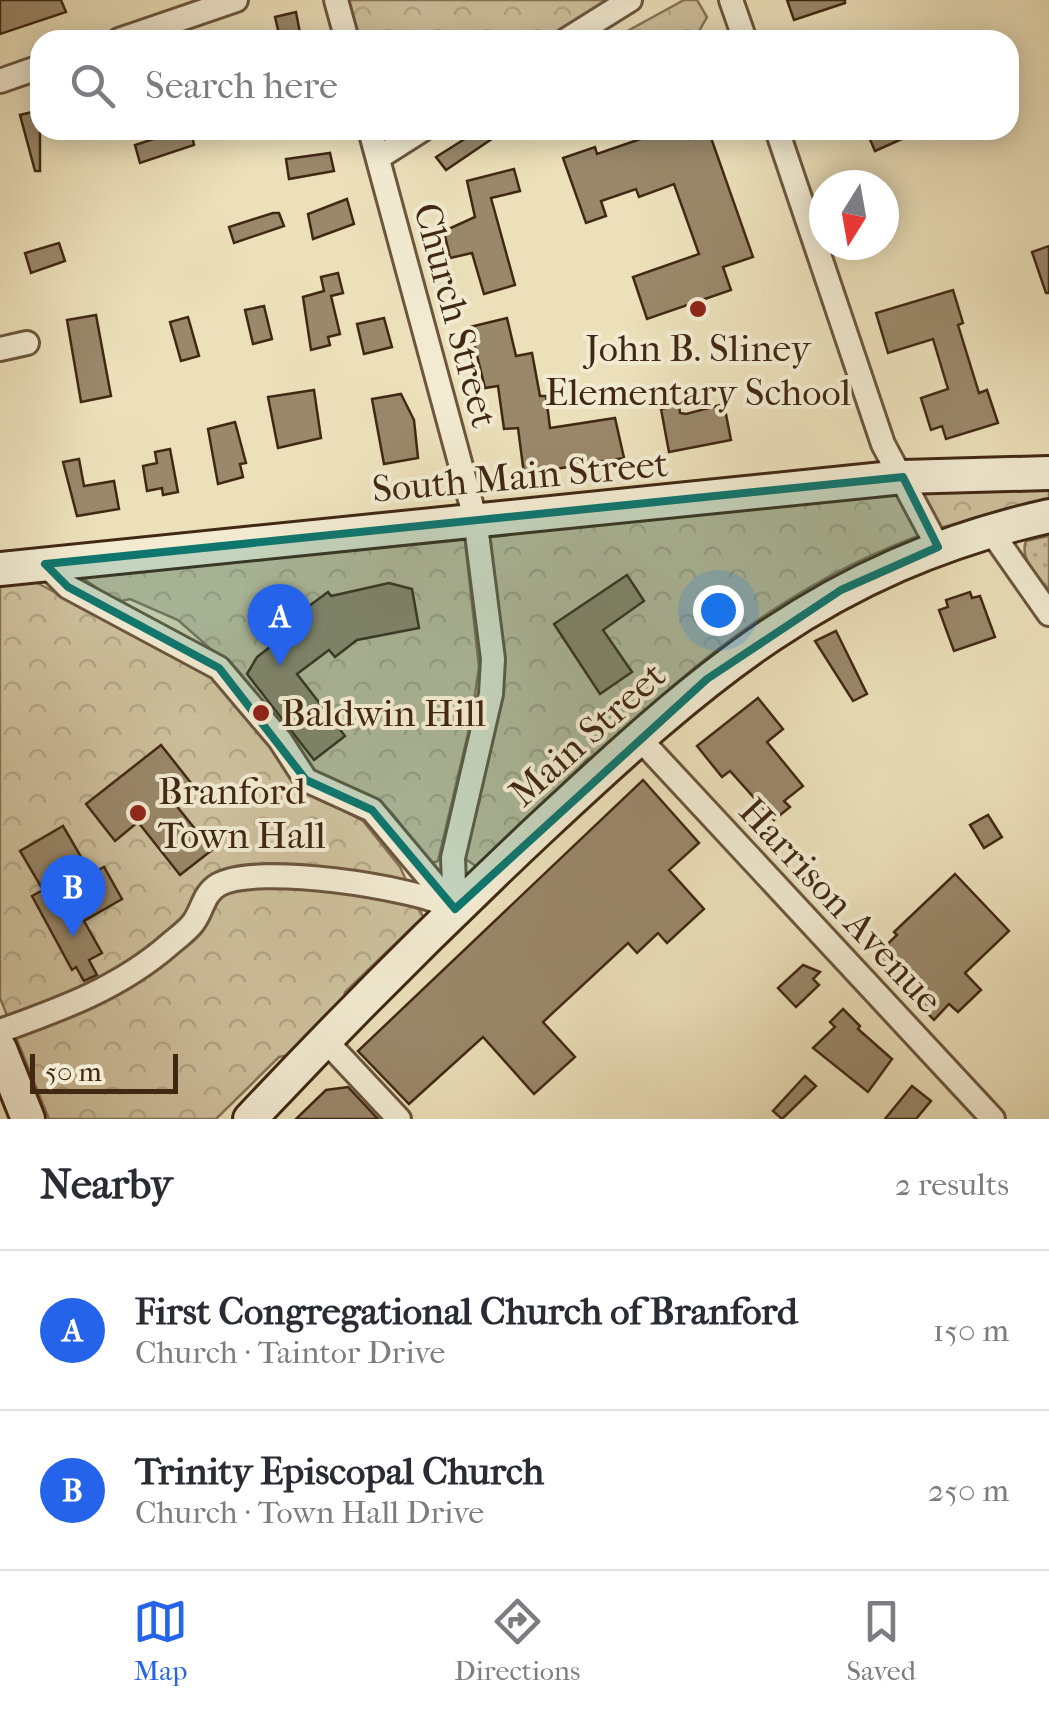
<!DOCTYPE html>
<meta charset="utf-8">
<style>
:root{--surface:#fff;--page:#f2f2f3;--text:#2b2b33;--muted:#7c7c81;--line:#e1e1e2;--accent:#2563eb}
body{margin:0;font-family:"IM FELL French Canon",serif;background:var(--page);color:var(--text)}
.compass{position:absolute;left:809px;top:170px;width:90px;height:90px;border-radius:50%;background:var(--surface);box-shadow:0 5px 25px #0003;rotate:191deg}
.scale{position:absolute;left:30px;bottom:25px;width:148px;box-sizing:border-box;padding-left:10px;border:5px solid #412813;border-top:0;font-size:28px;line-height:35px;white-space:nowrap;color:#412813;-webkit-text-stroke:8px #f2ebd2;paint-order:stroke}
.you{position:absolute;left:718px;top:610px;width:35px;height:35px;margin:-25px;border:8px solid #fff;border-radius:50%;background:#1a73e8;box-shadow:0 0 0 15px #1a73e833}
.badge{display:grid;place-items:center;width:65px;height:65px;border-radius:50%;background:var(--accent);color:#fff;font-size:32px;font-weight:700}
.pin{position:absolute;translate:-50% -82px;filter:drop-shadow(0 2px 5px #0008)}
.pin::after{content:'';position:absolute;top:52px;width:35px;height:30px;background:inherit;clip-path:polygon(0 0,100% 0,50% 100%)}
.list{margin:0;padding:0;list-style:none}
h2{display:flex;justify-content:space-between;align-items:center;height:130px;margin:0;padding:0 40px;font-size:42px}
h2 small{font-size:32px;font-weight:400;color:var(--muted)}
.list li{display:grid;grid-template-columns:65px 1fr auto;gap:30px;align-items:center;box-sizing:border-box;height:160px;padding:0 40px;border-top:2px solid var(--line)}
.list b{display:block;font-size:38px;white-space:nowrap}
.list p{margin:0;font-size:32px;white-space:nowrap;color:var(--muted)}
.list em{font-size:32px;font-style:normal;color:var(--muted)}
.icon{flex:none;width:55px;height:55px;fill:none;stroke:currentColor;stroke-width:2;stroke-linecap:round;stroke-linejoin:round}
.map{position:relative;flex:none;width:1049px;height:1119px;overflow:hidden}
.search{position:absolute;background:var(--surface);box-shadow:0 5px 25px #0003;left:30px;right:30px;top:30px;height:110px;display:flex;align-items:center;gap:25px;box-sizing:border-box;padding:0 35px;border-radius:30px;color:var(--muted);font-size:38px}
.sheet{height:450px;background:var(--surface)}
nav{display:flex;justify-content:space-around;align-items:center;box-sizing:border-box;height:140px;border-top:2px solid var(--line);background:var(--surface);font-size:28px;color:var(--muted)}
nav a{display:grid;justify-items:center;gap:5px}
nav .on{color:var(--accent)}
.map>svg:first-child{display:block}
</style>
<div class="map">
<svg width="1049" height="1119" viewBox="0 0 1049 1119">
<defs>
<pattern id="grass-dots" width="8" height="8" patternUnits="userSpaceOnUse" patternTransform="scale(2.5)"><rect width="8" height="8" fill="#cec19e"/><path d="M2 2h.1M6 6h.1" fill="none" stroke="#b2a687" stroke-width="1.8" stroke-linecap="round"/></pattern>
<pattern id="park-crowns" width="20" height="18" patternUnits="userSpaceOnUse" patternTransform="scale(2.5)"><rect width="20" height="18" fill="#cec19e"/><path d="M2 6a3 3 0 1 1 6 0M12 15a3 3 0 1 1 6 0" fill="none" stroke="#b2a687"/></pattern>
</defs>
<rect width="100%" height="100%" fill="#ebe0ba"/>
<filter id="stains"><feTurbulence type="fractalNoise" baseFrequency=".002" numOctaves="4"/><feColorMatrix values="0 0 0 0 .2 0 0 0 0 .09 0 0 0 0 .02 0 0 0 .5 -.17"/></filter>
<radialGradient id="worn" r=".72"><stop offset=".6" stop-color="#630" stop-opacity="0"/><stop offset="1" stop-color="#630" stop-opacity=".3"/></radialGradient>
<!-- grass -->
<path fill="url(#grass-dots)" stroke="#887458" stroke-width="2.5" d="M 1049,536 L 1049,590 C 1038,576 1019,559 1026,541 Z"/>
<!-- park -->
<g fill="url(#park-crowns)" stroke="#887458" stroke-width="2.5">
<polygon points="336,0 630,0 566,40 347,40"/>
<polygon points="684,0 697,0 707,17 694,40 611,40"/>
<path d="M 1049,485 L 1049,502 C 1012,510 974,517 938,529 C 809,572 692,658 600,757 L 588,759 L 480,869 L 464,858 L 480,780 L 488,535 L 897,493 Z"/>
<polygon points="456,534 465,541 479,667 471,721 438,861 432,863 390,811 361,792 312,777 239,674 178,620 130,599 117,602 81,577"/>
<polygon points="28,578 210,675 263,734 296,786 363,821 400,867 423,917 345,992 343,1004 290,1055 279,1057 216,1119 49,1119 0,998 0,581"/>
</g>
<!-- building -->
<g fill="#99886a" stroke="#412813" stroke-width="2.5">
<polygon points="0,0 61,0 66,12 0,34"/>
<polygon points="787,0 845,0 845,3 794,20"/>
<polygon points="296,12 300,33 280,38 275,17"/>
<polygon points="40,110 40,171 35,171 20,115"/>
<polygon points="181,130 191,130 194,145 140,163 135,145"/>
<polygon points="479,130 505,130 446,170 436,157"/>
<polygon points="686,130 689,139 709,132 753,257 723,267 731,290 647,319 633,277 699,254 674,184 639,197 636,189 601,201 606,216 586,223 563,158 595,147 597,154 664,131 665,136"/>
<polygon points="866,130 922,130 875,151"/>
<polygon points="330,153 334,171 289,179 286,159"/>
<polygon points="514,169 520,191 491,198 515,285 484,294 472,253 450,258 444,231 475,217 467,181"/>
<polygon points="347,199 354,224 313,239 308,214"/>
<polygon points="273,213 279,213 284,226 234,243 229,227"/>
<polygon points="59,243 65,261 31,273 25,253"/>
<polygon points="1049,246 1049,293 1046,293 1032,252"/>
<polygon points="338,273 343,293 331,296 340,334 328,337 330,345 311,350 303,297 324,291 321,277"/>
<polygon points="953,290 963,323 958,325 979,393 987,390 998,423 946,439 942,426 931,430 921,398 948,389 933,339 888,353 876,313"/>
<polygon points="264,306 272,339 253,344 245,310"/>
<polygon points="96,315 111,396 81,402 67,320"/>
<polygon points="188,317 199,356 181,361 170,322"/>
<polygon points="384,318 392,347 364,354 357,324"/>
<polygon points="507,318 516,356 532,353 540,396 546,396 550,428 615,418 624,458 524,474 518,428 504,429 498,386 485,388 470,327"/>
<polygon points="314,390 321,438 278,448 268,397"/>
<polygon points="401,394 414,420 418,458 384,464 372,399"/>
<polygon points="724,404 731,440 669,452 661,409 679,405 680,413 686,414"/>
<polygon points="235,422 246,463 240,464 243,477 218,484 208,429"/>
<polygon points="170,449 178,492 163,495 162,488 147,491 143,466 157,463 155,452"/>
<polygon points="79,459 84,486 114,481 119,509 77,516 63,462"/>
<polygon points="627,575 644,601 603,630 632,672 600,694 554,624"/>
<polygon points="389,583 412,589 419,628 357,640 335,657 329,650 297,674 345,736 314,760 247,674 257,657 310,616 305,609 328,592 331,596"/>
<polygon points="970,592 972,598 980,596 995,637 954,651 939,610 948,607 946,600"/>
<polygon points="836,631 867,694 853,701 815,641"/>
<polygon points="758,698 783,729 767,742 803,786 784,801 790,807 774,820 730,771 722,777 697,746"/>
<polygon points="161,745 191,783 171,799 212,850 180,875 138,822 115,841 86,804"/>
<polygon points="643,780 699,843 669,870 704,909 667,943 658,933 637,953 628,943 543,1022 575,1057 534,1094 483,1037 409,1104 358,1051"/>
<polygon points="988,815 1002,837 984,848 970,825"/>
<polygon points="63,826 91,874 104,867 122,899 84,921 102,953 89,960 97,975 84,981 76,967 72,970 32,896 43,890 20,851"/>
<polygon points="955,874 1009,931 965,973 981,990 958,1012 949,1004 934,1020 874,957 897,935 894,932"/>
<polygon points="803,965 820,972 813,979 819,985 796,1007 778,988"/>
<polygon points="843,1009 860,1026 858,1029 892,1059 868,1092 813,1048 835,1027 830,1022"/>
<polygon points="805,1076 816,1086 782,1119 773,1111"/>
<polygon points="912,1086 931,1101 916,1119 885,1119"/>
<polygon points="348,1087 378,1119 296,1119 326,1090"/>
</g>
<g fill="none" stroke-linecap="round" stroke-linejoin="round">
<defs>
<g id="street">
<polyline points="336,0 347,40"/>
<polyline points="731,0 745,40"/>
<polyline points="119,40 236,0"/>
<polyline points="566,40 630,0"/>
<polyline points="0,81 40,67"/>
<polyline points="370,130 475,518 493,659 491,694 453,858 455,909"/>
<polyline points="777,130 883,444 938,547"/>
<polyline points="378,158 422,130"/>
<polyline points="0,349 27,343"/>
<polyline points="990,530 1049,614"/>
<polyline points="45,564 68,587 219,668 280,740 306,780 372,810 455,909"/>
<polyline points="639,738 993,1119"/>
<path d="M 0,1031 C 61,1009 120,988 170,944 C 178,937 187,931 193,923 C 203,910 203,894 218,885 C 256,863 412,887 452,907"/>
<polyline points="325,1040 399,1119"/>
</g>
<g id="secondary">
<polyline points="0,569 903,477 1049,473"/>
<polyline points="0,1049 28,1119"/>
<path d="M 250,1119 C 344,1019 440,923 540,829 C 703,677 824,567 1049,516"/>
</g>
</defs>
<!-- street casing -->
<use href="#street" stroke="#6c563d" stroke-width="28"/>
<!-- secondary casing -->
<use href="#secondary" stroke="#412813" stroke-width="38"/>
<!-- street -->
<use href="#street" stroke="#f2ebd2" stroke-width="22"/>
<!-- secondary -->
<use href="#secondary" stroke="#f2ebd2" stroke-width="32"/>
</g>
<!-- marked area -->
<path fill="#0f766e" fill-opacity="0.2" stroke="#0f766e" stroke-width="8" stroke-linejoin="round" d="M 903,477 L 938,547 L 841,590 L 707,679 L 455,909 L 372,810 L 306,780 L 219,668 L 68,587 L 45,564 Z"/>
<!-- markers -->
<g fill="#8f2418" stroke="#f2ebd2" stroke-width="4">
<circle cx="698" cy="309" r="10"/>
<circle cx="261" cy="713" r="10"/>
<circle cx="138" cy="813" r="10"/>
</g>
<g text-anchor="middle" stroke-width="8" stroke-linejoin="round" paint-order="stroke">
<!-- street labels -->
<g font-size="38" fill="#412813" stroke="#f2ebd2">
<text transform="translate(456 315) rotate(75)" y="13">Church Street</text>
<text transform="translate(520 476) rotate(-5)" y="13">South Main Street</text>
<text transform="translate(587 734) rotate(-42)" y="13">Main Street</text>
<text transform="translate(841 905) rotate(47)" y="13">Harrison Avenue</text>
</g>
<!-- poi labels -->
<g font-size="38" fill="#412813" stroke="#f2ebd2" text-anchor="start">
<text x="698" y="361" text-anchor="middle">John B. Sliney<tspan x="698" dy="44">Elementary School</tspan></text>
<text x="281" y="726">Baldwin Hill</text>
<text x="158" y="804">Branford<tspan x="158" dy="44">Town Hall</tspan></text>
</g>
</g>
<rect width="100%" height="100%" filter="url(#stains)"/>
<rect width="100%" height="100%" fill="url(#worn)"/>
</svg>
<svg class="compass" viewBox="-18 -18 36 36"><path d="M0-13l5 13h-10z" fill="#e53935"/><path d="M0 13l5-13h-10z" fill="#7c7c81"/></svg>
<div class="scale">50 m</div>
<div class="you"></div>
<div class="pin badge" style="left:280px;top:666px">A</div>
<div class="pin badge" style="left:73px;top:937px">B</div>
<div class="search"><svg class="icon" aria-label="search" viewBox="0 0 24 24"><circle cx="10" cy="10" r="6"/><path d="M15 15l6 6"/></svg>Search here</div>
</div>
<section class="sheet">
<h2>Nearby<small>2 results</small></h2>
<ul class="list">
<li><span class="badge">A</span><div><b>First Congregational Church of Branford</b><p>Church · Taintor Drive</p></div><em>150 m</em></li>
<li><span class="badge">B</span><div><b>Trinity Episcopal Church</b><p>Church · Town Hall Drive</p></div><em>250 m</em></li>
</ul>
</section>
<nav>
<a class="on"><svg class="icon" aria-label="map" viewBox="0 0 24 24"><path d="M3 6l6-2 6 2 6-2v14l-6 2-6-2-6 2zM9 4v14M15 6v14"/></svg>Map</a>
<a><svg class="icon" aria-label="directions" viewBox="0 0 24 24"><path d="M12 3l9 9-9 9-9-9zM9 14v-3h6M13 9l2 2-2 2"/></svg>Directions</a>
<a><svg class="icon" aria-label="saved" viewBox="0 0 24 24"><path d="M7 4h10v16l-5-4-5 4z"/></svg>Saved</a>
</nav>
